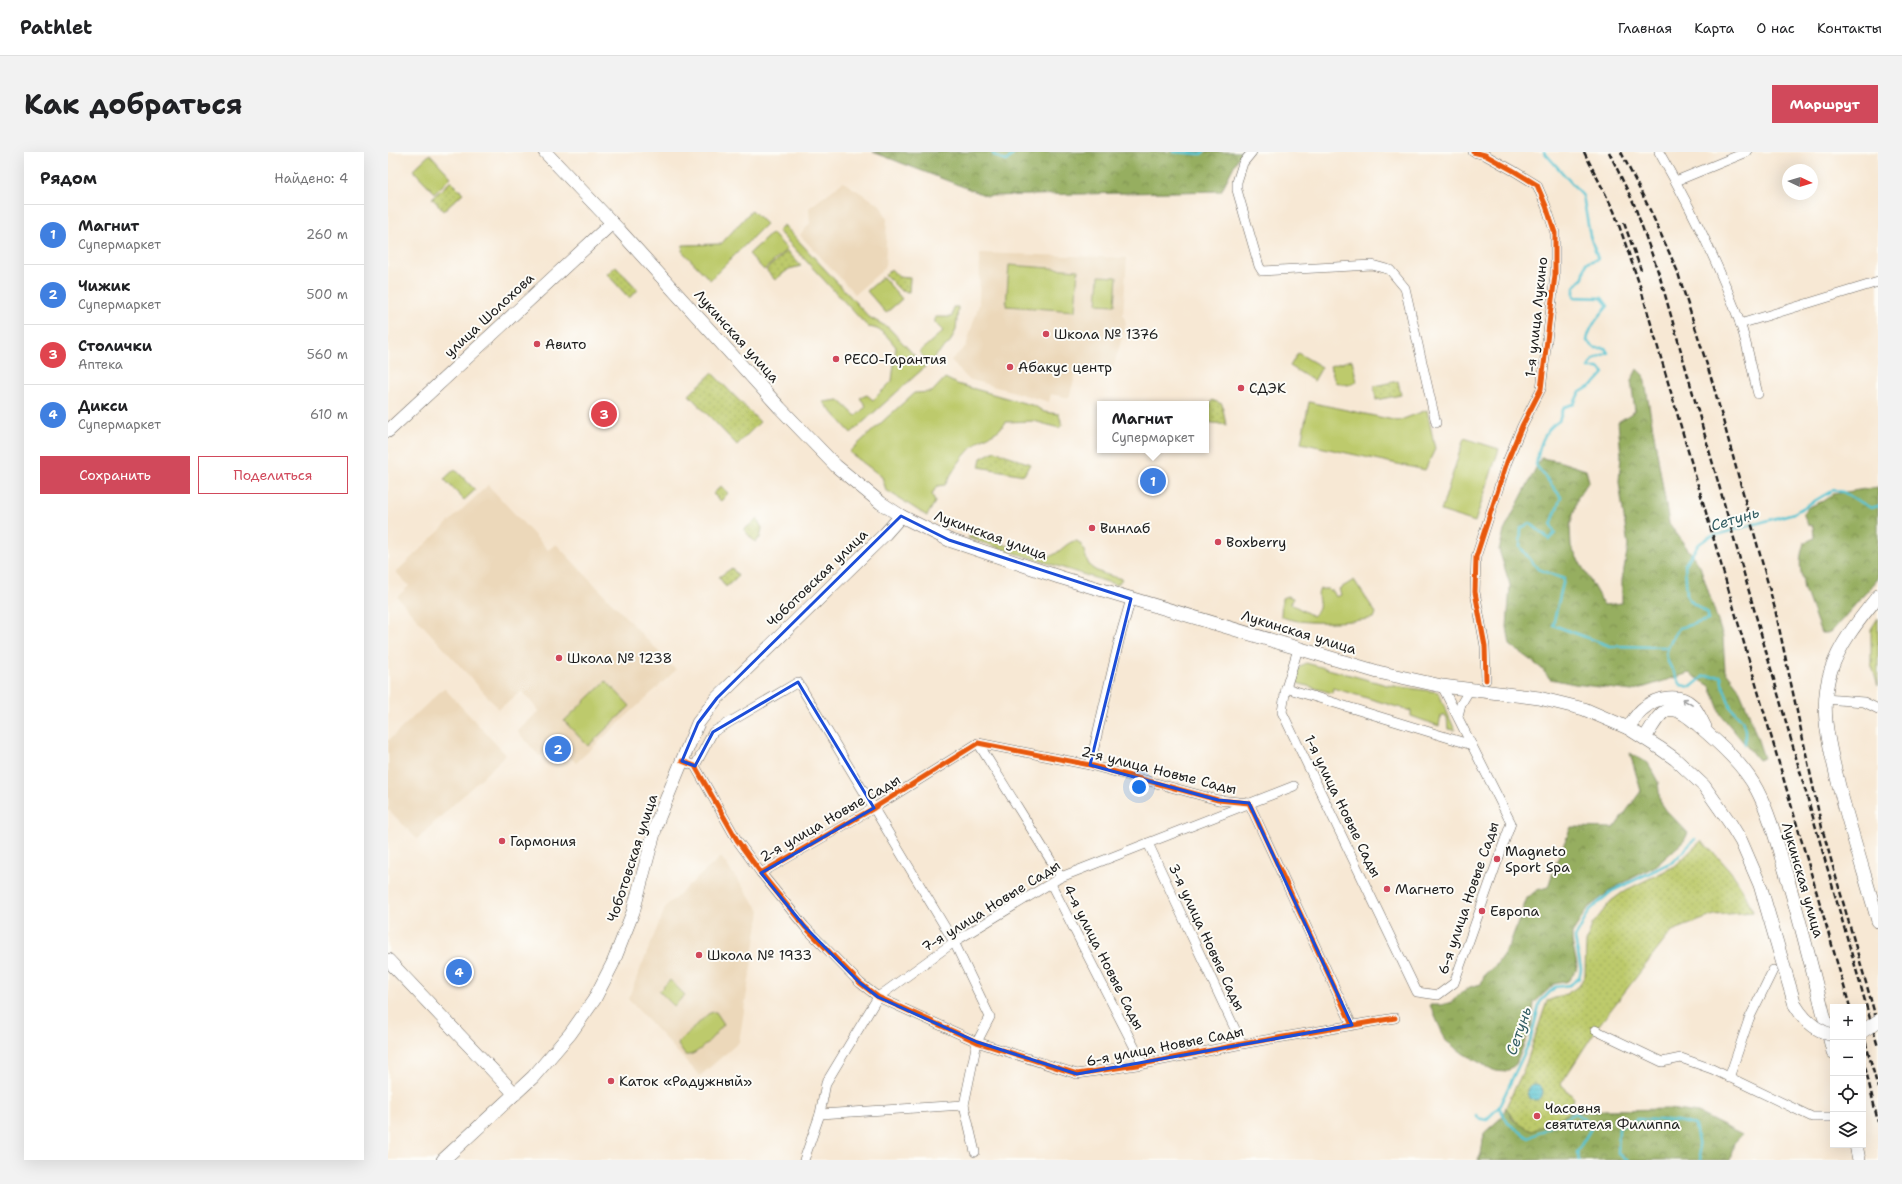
<!DOCTYPE html>
<html lang="ru">
<meta charset="utf-8">
<style>
:root{--surface:#fff;--page:#f2f2f2;--text:#202124;--muted:#757577;--line:#e0e0e0;--accent:#d1495b}
body{margin:0;font-family:"Shantell Sans",sans-serif;background:var(--page);color:var(--text)}
.controls{position:absolute;right:12px;bottom:12px;display:grid;overflow:hidden;border-radius:0px;box-shadow:0 4px 16px #0002}
.controls button{width:36px;height:36px;display:grid;place-items:center;padding:0;border:0;border-bottom:1px solid var(--line);background:var(--surface);color:var(--text);font:20px sans-serif}
.compass{position:absolute;left:1394px;top:12px;width:36px;height:36px;border-radius:50%;background:var(--surface);box-shadow:0 4px 16px #0002;rotate:94deg}
.you{position:absolute;left:751px;top:635px;width:14px;height:14px;margin:-10px;border:3px solid #fff;border-radius:50%;background:#1a73e8;box-shadow:0 0 0 6px #1a73e833}
.badge{display:grid;place-items:center;width:26px;height:26px;border-radius:50%;background:var(--accent);color:#fff;font-size:13px;font-weight:700}
.pin{position:absolute;translate:-50% -50%;border:2px solid #fff;box-shadow:0 1px 4px #0006}
.popup{position:absolute;left:709px;top:249px;width:112px;height:52px;box-sizing:border-box;display:grid;place-content:center;border-radius:0px;background:var(--surface);filter:drop-shadow(0 1px 3px #0005);font-size:13px;white-space:nowrap;color:var(--muted)}
.popup b{font-size:15px;color:var(--text)}
.popup::after{content:'';position:absolute;left:50%;top:100%;margin-left:-8px;border:8px solid transparent;border-top-color:var(--surface)}
.list{margin:0;padding:0;list-style:none}
h2{display:flex;justify-content:space-between;align-items:center;height:52px;margin:0;padding:0 16px;font-size:17px}
h2 small{font-size:13px;font-weight:400;color:var(--muted)}
.list li{display:grid;grid-template-columns:26px 1fr auto;gap:12px;align-items:center;box-sizing:border-box;height:60px;padding:0 16px;border-top:1px solid var(--line)}
.list b{display:block;font-size:15px;white-space:nowrap}
.list p{margin:0;font-size:13px;white-space:nowrap;color:var(--muted)}
.list em{font-size:13px;font-style:normal;color:var(--muted)}
.actions{display:flex;gap:8px;padding:12px 16px}
.actions a{flex:1;padding:9px 0;border:1px solid var(--accent);border-radius:0px;text-align:center;font-size:14px;color:var(--accent)}
.actions .main{background:var(--accent);color:#fff}
.icon{flex:none;width:22px;height:22px;fill:none;stroke:currentColor;stroke-width:2;stroke-linecap:round;stroke-linejoin:round}
.map{position:relative;flex:none;width:1490px;height:1008px;overflow:hidden;border-radius:0px}
header{display:flex;align-items:center;gap:24px;box-sizing:border-box;height:56px;padding:0 20px;background:var(--surface);border-bottom:1px solid var(--line)}
header strong{font-size:19px}
nav{display:flex;gap:22px;margin-inline-start:auto;font-size:14px}
.intro{display:flex;align-items:center;justify-content:space-between;box-sizing:border-box;height:96px;padding:0 24px}
h1{margin:0;font-size:28px}
.button{padding:10px 18px;border-radius:0px;background:var(--accent);color:#fff;font-size:14px;font-weight:700}
main{display:flex;gap:24px;padding:0 24px}
aside{flex:1;background:var(--surface);border-radius:0px;box-shadow:0 4px 16px #0002}
.map>svg:first-child{display:block}
</style>
<header>
<strong>Pathlet</strong>
<nav><a>Главная</a><a>Карта</a><a>О нас</a><a>Контакты</a></nav>
</header>
<div class="intro"><h1>Как добраться</h1><a class="button">Маршрут</a></div>
<main>
<aside>
<h2>Рядом<small>Найдено: 4</small></h2>
<ul class="list">
<li><span class="badge" style="background:#3f7fe0">1</span><div><b>Магнит</b><p>Супермаркет</p></div><em>260 m</em></li>
<li><span class="badge" style="background:#3f7fe0">2</span><div><b>Чижик</b><p>Супермаркет</p></div><em>500 m</em></li>
<li><span class="badge" style="background:#e0444e">3</span><div><b>Столички</b><p>Аптека</p></div><em>560 m</em></li>
<li><span class="badge" style="background:#3f7fe0">4</span><div><b>Дикси</b><p>Супермаркет</p></div><em>610 m</em></li>
</ul>
<div class="actions"><a class="main">Сохранить</a><a>Поделиться</a></div>
</aside>
<div class="map">
<svg width="1490" height="1008" viewBox="0 0 1490 1008">
<defs>
<pattern id="forest-crowns" width="20" height="18" patternUnits="userSpaceOnUse"><rect width="20" height="18" fill="#96ae60"/><path d="M2 6a3 3 0 1 1 6 0M12 15a3 3 0 1 1 6 0" fill="none" stroke="#7a8d4e"/></pattern>
<pattern id="cemetery-stones" width="16" height="16" patternUnits="userSpaceOnUse"><rect width="16" height="16" fill="#bdca6c"/><path d="M2 7V4a2 2 0 0 1 4 0v3zM10 15v-3a2 2 0 0 1 4 0v3z" fill="#a2ad5d"/></pattern>
<pattern id="park-dots" width="8" height="8" patternUnits="userSpaceOnUse"><rect width="8" height="8" fill="#bdca6c"/><path d="M2 2h.1M6 6h.1" fill="none" stroke="#a2ad5d" stroke-width="1.8" stroke-linecap="round"/></pattern>
<pattern id="water-rules" width="6" height="5" patternUnits="userSpaceOnUse"><rect width="6" height="5" fill="#59c4d2"/><path d="M0 2.5h6" fill="none" stroke="#4da8b4"/></pattern>
</defs>
<rect width="100%" height="100%" fill="#fdfcf7"/>
<filter id="ink" filterUnits="userSpaceOnUse"><feTurbulence type="fractalNoise" baseFrequency=".025" numOctaves="2"/><feDisplacementMap in="SourceGraphic" scale="8" xChannelSelector="R" yChannelSelector="G"/><feConvolveMatrix kernelMatrix="1 2 1 2 8 2 1 2 1" color-interpolation-filters="sRGB"/></filter>
<filter id="wash" filterUnits="userSpaceOnUse"><feTurbulence type="fractalNoise" baseFrequency=".012" numOctaves="4" result="noise"/><feDisplacementMap in="SourceGraphic" scale="16" xChannelSelector="R" yChannelSelector="G"/><feGaussianBlur stdDeviation="0.9" result="paint"/><feColorMatrix in="noise" values="0 0 0 0 0 0 0 0 0 0 0 0 0 0 0 0 0 1.4 0 .05"/><feComposite in="paint" operator="in"/></filter>
<g filter="url(#wash)">
<rect width="100%" height="100%" fill="#f7e8d4"/>
<!-- built -->
<g fill="#ecd8ba">
<polygon points="455,30 492,53 499,66 497,116 467,142 412,83 422,71 421,56"/>
<polygon points="592,101 739,106 735,162 738,171 723,224 690,214 681,246 663,242 661,250 580,227 563,208 578,194 591,152"/>
<polygon points="100,333 160,398 168,392 288,518 188,611 167,590 152,605 129,579 151,559 134,539 111,557 9,445 21,434 8,420"/>
<polygon points="56,536 118,603 29,687 0,657 0,589"/>
<polygon points="333,705 372,759 351,890 312,924 240,847 278,754"/>
</g>
<!-- green -->
<g fill="#bdca6c" stroke="#6c7344">
<polygon points="42,2 63,25 47,41 25,18"/>
<polygon points="364,58 378,72 322,128 294,99 295,93 333,92"/>
<path d="M 396,73 L 481,165 L 501,176 L 537,215 L 463,281 L 435,250 L 451,248 L 468,264 L 478,254 L 472,246 L 479,243 L 485,248 L 504,229 L 508,195 C 500,185 494,176 480,175 L 390,79 Z"/>
<polygon points="384,81 399,97 376,118 361,102"/>
<polygon points="621,113 690,118 687,159 618,154"/>
<polygon points="711,124 729,125 727,153 709,152"/>
<polygon points="495,125 514,147 498,161 479,139"/>
<polygon points="565,155 570,155 568,178 562,190 541,210 531,200 555,179 547,171 547,165 564,165"/>
<polygon points="910,201 934,215 926,229 902,214"/>
<polygon points="964,208 969,230 960,233 947,230 942,214"/>
<path d="M 557,226 L 569,232 L 647,254 L 656,260 L 671,262 L 674,273 L 671,276 L 646,269 L 618,270 C 610,282 601,282 590,290 C 575,302 566,317 557,333 L 549,334 L 544,342 L 547,350 L 539,364 L 498,338 L 494,325 L 461,300 L 526,241 L 544,240 Z"/>
<polygon points="921,250 1010,269 1039,258 1047,297 1037,318 913,291"/>
<polygon points="1076,286 1111,297 1087,370 1053,359"/>
<polygon points="67,317 87,338 76,348 56,327"/>
<path d="M 582,383 L 660,405 C 671,403 679,388 689,389 C 698,394 696,409 704,416 C 712,422 724,424 734,427 L 729,433 L 580,386 Z"/>
<path d="M 966,428 L 988,461 L 986,466 C 967,470 908,474 893,464 L 894,446 L 899,444 L 905,446 L 903,452 L 925,464 C 938,454 926,447 932,437 L 940,437 L 942,439 L 945,439 L 948,445 L 953,443 L 951,437 Z"/>
<path d="M 918,511 L 999,533 L 1050,540 L 1067,578 L 1060,577 L 1059,565 L 1053,563 L 1051,574 L 1023,564 L 1023,559 L 945,536 L 944,541 L 909,531 C 906,520 908,517 918,511 Z"/>
<polygon points="218,529 242,554 200,594 176,569"/>
<polygon points="282,828 297,843 286,854 271,839"/>
<path d="M 325,860 L 328,860 L 336,872 C 328,881 309,906 297,903 L 290,893 L 291,890 L 320,862 Z"/>
</g>
<!-- forest -->
<g fill="url(#forest-crowns)" stroke="#59653e">
<polygon points="485,0 858,0 850,6 833,39 599,44"/>
<polygon points="1249,217 1256,224 1281,371 1312,414 1335,485 1337,518 1350,535 1359,556 1376,606 1370,608 1333,563 1322,534 1301,521 1244,539 1187,532 1162,527 1153,516 1122,493 1119,475 1122,433 1111,398 1116,379 1153,306 1170,309 1198,318 1201,329 1190,345 1182,374 1183,395 1216,453 1234,451 1234,428 1240,394 1231,330 1233,303 1230,270 1247,259 1243,229"/>
<path d="M 1490,335 L 1490,427 L 1444,479 L 1439,481 L 1433,481 L 1419,443 C 1414,437 1416,433 1414,425 C 1411,413 1412,403 1416,391 L 1426,386 L 1425,374 L 1420,373 L 1415,361 L 1419,356 L 1435,349 L 1445,342 Z"/>
<polygon points="1242,601 1260,611 1270,630 1272,649 1278,658 1300,681 1296,689 1269,713 1224,737 1200,756 1184,781 1184,790 1189,813 1188,819 1180,829 1166,832 1146,851 1143,875 1128,912 1118,920 1107,919 1076,902 1058,889 1042,853 1053,853 1064,850 1072,841 1082,835 1093,832 1097,822 1108,813 1121,794 1139,746 1149,738 1160,735 1168,711 1183,675 1226,676 1253,639"/>
<polygon points="1118,955 1124,967 1144,979 1181,961 1217,958 1282,957 1310,961 1354,983 1346,991 1342,1008 1090,1008 1093,1002 1096,981 1114,965"/>
</g>
<!-- cemetery -->
<polygon fill="url(#cemetery-stones)" stroke="#6c7344" points="1490,466 1490,534 1483,511 1483,477"/>
<!-- park -->
<g fill="url(#park-dots)" stroke="#6c7344">
<polygon points="63,29 75,41 56,59 44,46"/>
<polygon points="399,99 413,114 401,117 387,128 378,118"/>
<polygon points="228,114 250,138 241,146 219,122"/>
<polygon points="503,117 511,125 522,126 521,140 513,139 497,123"/>
<polygon points="324,221 372,270 349,293 301,243"/>
<polygon points="1010,229 1013,243 988,248 986,234"/>
<polygon points="824,248 834,252 838,273 819,270 818,262"/>
<polygon points="607,299 642,312 636,323 591,315 593,306"/>
<polygon points="333,334 340,341 333,349 325,342"/>
<polygon points="369,367 374,376 372,386 367,390 356,378"/>
<polygon points="344,416 350,424 338,435 331,425"/>
<path d="M 1313,689 C 1340,714 1351,726 1365,760 L 1326,763 L 1284,779 L 1211,873 L 1173,932 L 1186,946 L 1181,961 L 1144,979 C 1130,972 1125,969 1118,955 L 1137,915 L 1159,849 L 1178,842 L 1191,834 L 1197,823 L 1198,790 L 1204,773 L 1223,749 L 1238,738 L 1287,714 Z"/>
</g>
<!-- water -->
<circle fill="url(#water-rules)" stroke="#3a7077" cx="1147" cy="940" r="8"/>
<g fill="none" stroke-linecap="round" stroke-linejoin="round">
<!-- stream -->
<g stroke="#59c4d2" stroke-width="2.5">
<polyline points="604,0 606,3 618,9 628,0"/>
<polyline points="785,0 813,2 816,0"/>
<path d="M 1156,0 L 1195,44 L 1202,84 L 1210,107 L 1198,111 L 1195,126 L 1186,135 L 1186,145 L 1214,146 L 1220,154 C 1211,164 1201,175 1199,189 L 1207,196 L 1217,196 L 1220,201 C 1211,204 1203,207 1201,216 L 1211,216 L 1216,221 L 1206,232 L 1191,241 L 1186,252 L 1176,255 L 1171,269 C 1155,278 1151,296 1148,313 L 1173,345 L 1163,373 L 1167,381 L 1161,387 L 1142,371 L 1133,376 L 1132,395 L 1150,417 L 1176,427 L 1165,473 L 1222,494 L 1278,495"/>
<path d="M 1357,592 L 1357,578 L 1354,568 L 1343,556 L 1334,531 L 1333,524 L 1316,524 L 1303,535 L 1293,533 C 1277,503 1271,507 1291,476 L 1320,468 L 1320,462 C 1314,456 1302,452 1299,444 L 1297,412 L 1311,392 L 1321,385 L 1406,361 L 1445,338 L 1455,340 L 1483,356 L 1490,354"/>
<polyline points="1088,963 1090,966 1098,968 1111,955"/>
<polyline points="1191,1008 1189,1000 1205,973 1187,961 1141,986 1120,971 1111,955 1142,889 1152,850 1167,835 1182,833 1191,826 1193,817 1187,786 1202,758 1224,739 1286,709 1307,687"/>
<polyline points="1241,1008 1230,1002 1231,976 1249,967 1289,969 1307,973 1313,1008"/>
</g>
</g>
</g>
<g filter="url(#ink)">
<g fill="none" stroke-linecap="round" stroke-linejoin="round">
<defs>
<g id="street">
<polyline points="864,0 855,11 849,30 849,38 871,114 874,119 984,113 1002,118 1017,136 1048,271"/>
<polyline points="1085,0 1097,3 1126,19 1149,33 1158,54 1167,81 1167,123 1153,237 1134,274 1119,310 1088,405 1087,440 1097,494 1098,528"/>
<path d="M 1271,0 C 1302,54 1331,112 1352,171 C 1360,194 1364,219 1370,242"/>
<polyline points="1288,29 1359,0"/>
<polyline points="1352,172 1490,130"/>
<polyline points="910,497 898,536 894,560 1029,840 1050,843 1066,831 1123,671 1054,534"/>
<polyline points="898,536 1084,593"/>
<polyline points="1437,547 1476,550 1490,557"/>
<polyline points="1070,564 1073,552 1082,537"/>
<polyline points="590,591 673,725"/>
<polyline points="294,609 307,614 349,688 373,721 417,775 472,831 490,845 589,890 689,922 755,912 854,892 1007,866"/>
<polyline points="702,613 732,485 743,447"/>
<polyline points="307,614 325,580 410,530 566,790 602,865 589,890 576,953 587,1000"/>
<polyline points="760,691 854,892"/>
<polyline points="373,721 486,656 590,591 702,613 830,648 861,651 964,873"/>
<polyline points="663,732 755,912"/>
<polyline points="1207,878 1274,910 1293,906 1324,917 1424,965 1445,965"/>
<polyline points="1341,926 1361,867 1385,818"/>
<polyline points="432,962 576,953"/>
<polyline points="416,1008 432,962 438,931 490,845 566,790 673,725 906,634"/>
</g>
<g id="secondary">
<polyline points="157,0 232,79 392,256 448,314 493,351 513,364 561,388 671,425 990,520 1054,534 1151,546 1196,557 1240,576 1273,597 1287,607 1316,634 1342,671 1353,689 1372,733 1407,853"/>
<polyline points="0,279 224,71"/>
<path d="M 1490,444 C 1472,467 1453,489 1443,518 C 1430,557 1442,596 1451,634 C 1463,679 1477,724 1490,769"/>
<path d="M 1240,576 C 1245,569 1249,561 1256,556 C 1268,545 1292,541 1304,553 C 1310,559 1313,568 1317,575"/>
<path d="M 1257,586 C 1275,555 1281,547 1310,573 C 1331,591 1356,613 1369,638 C 1382,663 1389,691 1397,718 C 1415,778 1430,839 1445,900"/>
<polyline points="0,808 127,942"/>
<polyline points="1468,993 1471,1008"/>
<polyline points="55,1008 145,925 182,882 206,848 225,811 245,760 269,670 294,609 310,571 329,546 497,382 513,364"/>
</g>
</defs>
<!-- street casing -->
<use href="#street" stroke="#69635c" stroke-width="10"/>
<!-- secondary casing -->
<use href="#secondary" stroke="#69635c" stroke-width="14"/>
<!-- street -->
<use href="#street" stroke="#fff" stroke-width="9"/>
<!-- secondary -->
<use href="#secondary" stroke="#fff" stroke-width="13"/>
<!-- rail -->
<g stroke="#1c1c1c" stroke-width="2.5" stroke-dasharray="6 3" stroke-linecap="butt">
<polyline points="1196,0 1226,59 1252,134 1462,855"/>
<polyline points="1221,0 1246,52 1272,125 1490,895"/>
<polyline points="1233,0 1262,58 1289,118 1325,232 1387,457 1434,676 1490,873"/>
<polyline points="1236,71 1253,118"/>
<polyline points="1475,881 1490,936"/>
<polyline points="1475,906 1490,970"/>
</g>
<defs>
<g id="secondary-bridge">
<path d="M 1407,853 C 1416,868 1427,879 1445,883"/>
<polyline points="1475,879 1490,869"/>
</g>
</defs>
<!-- secondary-bridge casing -->
<use href="#secondary-bridge" stroke="#69635c" stroke-width="14" stroke-linecap="butt"/>
<!-- secondary-bridge -->
<use href="#secondary-bridge" stroke="#fff" stroke-width="13"/>
<defs>
<g id="cycleway">
<polyline points="1085,0 1097,3 1126,19 1149,33 1158,54 1167,81 1167,123 1153,237 1134,274 1119,310 1088,405 1087,440 1097,494 1098,528"/>
<polyline points="294,609 307,614 349,688 373,721 417,775 472,831 490,845 589,890 689,922 755,912 854,892 1007,866"/>
<polyline points="373,721 486,656 590,591 702,613 830,648 861,651 964,873"/>
</g>
</defs>
<!-- cycleway casing -->
<use href="#cycleway" stroke="#fdfcf7" stroke-width="8"/>
<!-- cycleway -->
<use href="#cycleway" stroke="#e8590c" stroke-width="5"/>
</g>
<!-- one-way arrows -->
<defs><path id="oneway-shaft" d="M-6 0H5M1.5-3L5.5 0L1.5 3" fill="none" stroke-width="1.6" stroke-linecap="round" stroke-linejoin="round"/></defs>
<use stroke="#999" href="#oneway-shaft" transform="translate(1299 550) rotate(-149)"/>
</g>
<!-- marked area -->
<path fill="none" stroke="#1d4ed8" stroke-width="3" stroke-linejoin="round" d="M 513,364 L 561,388 L 743,447 L 702,613 L 830,648 L 861,651 L 964,873 L 689,922 L 589,890 L 490,845 L 472,831 L 417,775 L 373,721 L 486,656 L 410,530 L 325,580 L 307,614 L 294,609 L 310,571 L 329,546 Z"/>
<!-- markers -->
<g fill="#d1495b" stroke="#fdfcf7" stroke-width="1.5">
<circle cx="658" cy="182" r="4"/>
<circle cx="149" cy="192" r="4"/>
<circle cx="448" cy="207" r="4"/>
<circle cx="622" cy="215" r="4"/>
<circle cx="853" cy="236" r="4"/>
<circle cx="704" cy="376" r="4"/>
<circle cx="830" cy="390" r="4"/>
<circle cx="171" cy="506" r="4"/>
<circle cx="114" cy="689" r="4"/>
<circle cx="1109" cy="707" r="4"/>
<circle cx="999" cy="737" r="4"/>
<circle cx="1094" cy="759" r="4"/>
<circle cx="311" cy="803" r="4"/>
<circle cx="223" cy="929" r="4"/>
<circle cx="1149" cy="964" r="4"/>
</g>
<g text-anchor="middle" stroke-width="4" stroke-linejoin="round" paint-order="stroke">
<!-- street labels -->
<g font-size="14" fill="#1c1c1c" stroke="#fdfcf7">
<text transform="translate(101 163) rotate(-43)" y="5">улица Шолохова</text>
<text transform="translate(1148 165) rotate(-84)" y="5">1-я улица Лукино</text>
<text transform="translate(349 184) rotate(48)" y="5">Лукинская улица</text>
<text transform="translate(603 383) rotate(20)" y="5">Лукинская улица</text>
<text transform="translate(429 426) rotate(-44)" y="5">Чоботовская улица</text>
<text transform="translate(911 480) rotate(17)" y="5">Лукинская улица</text>
<text transform="translate(771 618) rotate(14)" y="5">2-я улица Новые Сады</text>
<text transform="translate(955 654) rotate(64)" y="5">1-я улица Новые Сады</text>
<text transform="translate(442 666) rotate(-30)" y="5">2-я улица Новые Сады</text>
<text transform="translate(244 706) rotate(-72)" y="5">Чоботовская улица</text>
<text transform="translate(1415 728) rotate(74)" y="5">Лукинская улица</text>
<text transform="translate(1080 746) rotate(-71)" y="5">6-я улица Новые Сады</text>
<text transform="translate(603 754) rotate(-32)" y="5">7-я улица Новые Сады</text>
<text transform="translate(819 785) rotate(65)" y="5">3-я улица Новые Сады</text>
<text transform="translate(716 805) rotate(63)" y="5">4-я улица Новые Сады</text>
<text transform="translate(777 894) rotate(-11)" y="5">6-я улица Новые Сады</text>
</g>
<!-- poi labels -->
<g font-size="14" fill="#1c1c1c" stroke="#fdfcf7" text-anchor="start">
<text x="666" y="187">Школа № 1376</text>
<text x="157" y="197">Авито</text>
<text x="456" y="212">РЕСО-Гарантия</text>
<text x="630" y="220">Абакус центр</text>
<text x="861" y="241">СДЭК</text>
<text x="712" y="381">Винлаб</text>
<text x="838" y="395">Boxberry</text>
<text x="179" y="511">Школа № 1238</text>
<text x="122" y="694">Гармония</text>
<text x="1117" y="704">Magneto<tspan x="1117" dy="16">Sport Spa</tspan></text>
<text x="1007" y="742">Магнето</text>
<text x="1102" y="764">Европа</text>
<text x="319" y="808">Школа № 1933</text>
<text x="231" y="934">Каток «Радужный»</text>
<text x="1157" y="961">Часовня<tspan x="1157" dy="16">святителя Филиппа</tspan></text>
</g>
<!-- water labels -->
<g font-size="15" font-style="italic" fill="#345f65" stroke="#fdfcf7">
<text transform="translate(1347 367) rotate(-17)" y="5">Сетунь</text>
<text transform="translate(1131 879) rotate(-71)" y="5">Сетунь</text>
</g>
</g>
</svg>
<div class="controls">
<button>+</button>
<button>−</button>
<button><svg class="icon" aria-label="locate" viewBox="0 0 24 24"><circle cx="12" cy="12" r="6"/><path d="M12 2v4M12 18v4M2 12h4M18 12h4"/></svg></button>
<button><svg class="icon" aria-label="layers" viewBox="0 0 24 24"><path d="M12 4l9 5-9 5-9-5zM3 14l9 5 9-5"/></svg></button>
</div>
<svg class="compass" viewBox="-18 -18 36 36"><path d="M0-13l5 13h-10z" fill="#e53935"/><path d="M0 13l5-13h-10z" fill="#757577"/></svg>
<div class="you"></div>
<div class="pin badge" style="left:765px;top:329px;background:#3f7fe0">1</div>
<div class="popup"><b>Магнит</b>Супермаркет</div>
<div class="pin badge" style="left:170px;top:597px;background:#3f7fe0">2</div>
<div class="pin badge" style="left:216px;top:262px;background:#e0444e">3</div>
<div class="pin badge" style="left:71px;top:820px;background:#3f7fe0">4</div>
</div>
</main>
